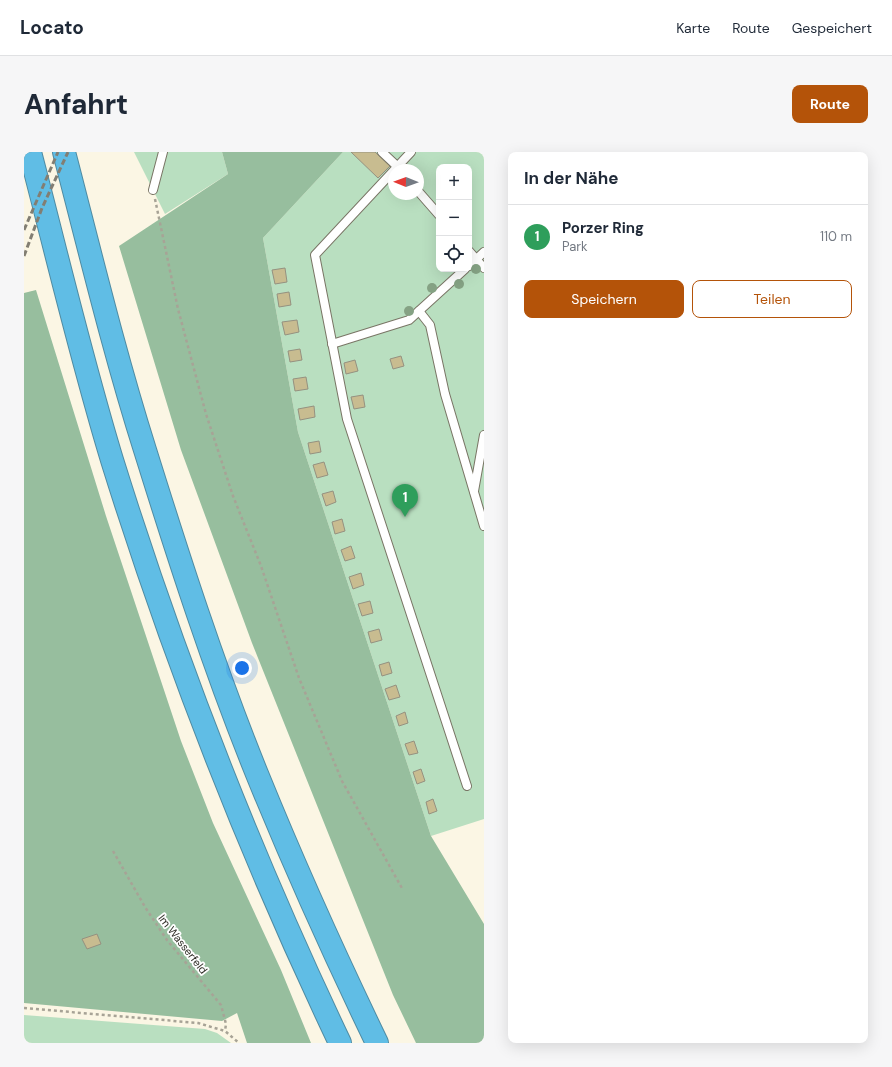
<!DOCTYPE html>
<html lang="de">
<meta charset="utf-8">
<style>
:root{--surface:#fff;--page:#f6f6f7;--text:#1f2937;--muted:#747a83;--line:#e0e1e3;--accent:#b45309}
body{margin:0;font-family:"DM Sans",sans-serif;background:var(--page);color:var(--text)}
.controls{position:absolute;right:12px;top:12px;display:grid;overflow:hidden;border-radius:8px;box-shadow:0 4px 16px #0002}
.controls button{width:36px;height:36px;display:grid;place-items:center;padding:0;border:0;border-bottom:1px solid var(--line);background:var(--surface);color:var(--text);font:20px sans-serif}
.compass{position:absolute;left:364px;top:12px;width:36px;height:36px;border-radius:50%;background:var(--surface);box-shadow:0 4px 16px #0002;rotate:271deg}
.you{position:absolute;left:218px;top:516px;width:14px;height:14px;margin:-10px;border:3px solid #fff;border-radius:50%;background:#1a73e8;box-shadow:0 0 0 6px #1a73e833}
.badge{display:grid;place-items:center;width:26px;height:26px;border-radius:50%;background:var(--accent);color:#fff;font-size:13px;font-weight:700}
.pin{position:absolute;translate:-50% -33px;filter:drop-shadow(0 1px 2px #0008)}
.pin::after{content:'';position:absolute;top:21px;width:14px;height:12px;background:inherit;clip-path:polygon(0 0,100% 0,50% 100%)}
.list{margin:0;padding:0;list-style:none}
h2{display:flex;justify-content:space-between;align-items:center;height:52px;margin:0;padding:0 16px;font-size:17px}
h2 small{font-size:13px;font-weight:400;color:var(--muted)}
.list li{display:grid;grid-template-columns:26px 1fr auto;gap:12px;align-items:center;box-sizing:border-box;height:64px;padding:0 16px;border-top:1px solid var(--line)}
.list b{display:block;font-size:15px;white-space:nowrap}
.list p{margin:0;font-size:13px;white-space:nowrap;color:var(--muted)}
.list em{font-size:13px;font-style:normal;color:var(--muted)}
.actions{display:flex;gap:8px;padding:12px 16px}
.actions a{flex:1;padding:9px 0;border:1px solid var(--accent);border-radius:8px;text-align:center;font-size:14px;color:var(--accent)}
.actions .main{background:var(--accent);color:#fff}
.icon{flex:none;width:22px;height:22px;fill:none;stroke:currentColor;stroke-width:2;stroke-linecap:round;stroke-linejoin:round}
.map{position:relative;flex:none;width:460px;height:891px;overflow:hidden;border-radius:8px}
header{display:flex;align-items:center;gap:24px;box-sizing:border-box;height:56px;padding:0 20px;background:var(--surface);border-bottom:1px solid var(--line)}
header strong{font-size:19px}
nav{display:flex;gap:22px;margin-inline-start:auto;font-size:14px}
.intro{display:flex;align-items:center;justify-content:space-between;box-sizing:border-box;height:96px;padding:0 24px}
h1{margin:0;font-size:28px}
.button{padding:10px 18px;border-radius:8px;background:var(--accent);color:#fff;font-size:14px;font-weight:700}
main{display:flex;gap:24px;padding:0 24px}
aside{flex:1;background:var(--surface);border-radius:8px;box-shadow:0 4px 16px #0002}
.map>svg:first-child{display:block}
</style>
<header>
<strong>Locato</strong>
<nav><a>Karte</a><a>Route</a><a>Gespeichert</a></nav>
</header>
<div class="intro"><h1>Anfahrt</h1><a class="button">Route</a></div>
<main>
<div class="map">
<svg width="460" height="891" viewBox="0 0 460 891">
<rect width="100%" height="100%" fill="#fbf6e4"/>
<!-- green -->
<g fill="#b9dfc0" fill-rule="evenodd">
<polygon points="110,0 198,0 204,22 141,62"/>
<path d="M 319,0 L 460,0 L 460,667 L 407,684 L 274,280 L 239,86 ZM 415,15 L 445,15 L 445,117 L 415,117 ZM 370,18 L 394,18 L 394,42 L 370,42 Z"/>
<polygon points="0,863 181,877 193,881 207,891 0,891"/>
</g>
<!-- forest -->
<g fill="#97be9e">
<polygon points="198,0 319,0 239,86 274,280 407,684 460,772 460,891 392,891 369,843 228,491 157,298 95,94 204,22"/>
<polygon points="12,138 82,364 157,589 189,671 257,818 287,891 223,891 213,861 198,869 0,851 0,141"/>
</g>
<!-- building -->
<g fill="#c8bc90" stroke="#959180">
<polygon points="327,0 351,0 366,14 354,26"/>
<polygon points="261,116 263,130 251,132 248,118"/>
<polygon points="265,140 267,153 255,155 253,142"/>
<polygon points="273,168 275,180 261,183 258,170"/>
<polygon points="276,197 278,208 266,210 264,199"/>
<polygon points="377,204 380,214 369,217 366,207"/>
<polygon points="331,208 334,219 322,222 320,211"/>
<polygon points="282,225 284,237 271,239 269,227"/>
<polygon points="339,243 341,255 330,257 327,245"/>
<polygon points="290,254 291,265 276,268 274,257"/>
<polygon points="295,289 297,300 286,302 284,291"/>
<polygon points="300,310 304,323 293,326 289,313"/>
<polygon points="309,339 312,350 302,354 298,342"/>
<polygon points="318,367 321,379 311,382 308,370"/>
<polygon points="327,394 331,406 321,409 317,398"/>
<polygon points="337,421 340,433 329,437 325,425"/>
<polygon points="346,449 349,461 338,464 334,452"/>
<polygon points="355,477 358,488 347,491 344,480"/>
<polygon points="365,510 368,521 358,524 355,513"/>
<polygon points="372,533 376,545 365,548 361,537"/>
<polygon points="381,560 384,571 375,574 372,564"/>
<polygon points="390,589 394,601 385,603 381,592"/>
<polygon points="397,617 401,629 393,632 389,620"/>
<polygon points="409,647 413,659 405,662 402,650"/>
<polygon points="73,782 77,792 63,797 58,787"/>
</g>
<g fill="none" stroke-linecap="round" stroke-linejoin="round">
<defs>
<g id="lane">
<polyline points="358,0 376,17"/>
<polyline points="387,0 291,103 323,267 443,634"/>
<polyline points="129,38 139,0"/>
<polyline points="394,39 415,63"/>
<polyline points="445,99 460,116"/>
<polyline points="445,114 460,100"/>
<polyline points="395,159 406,173 421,242 460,374"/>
<polyline points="308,192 385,168 441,117"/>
<polyline points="450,339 460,283"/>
</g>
<g id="highway">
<path d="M 6,0 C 33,103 57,206 88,308 C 150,507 226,702 316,891"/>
<path d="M 40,0 C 66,100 90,200 121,298 C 155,407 190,516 233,622 C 270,713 310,802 353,891"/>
</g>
</defs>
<!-- lane casing -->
<use href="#lane" stroke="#797565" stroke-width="10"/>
<!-- highway casing -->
<use href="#highway" stroke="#4f8ba2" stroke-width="24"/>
<!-- path -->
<g stroke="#a7a396" stroke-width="2.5" stroke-dasharray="3 3" stroke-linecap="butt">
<polyline points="131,47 154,157 182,262 209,344 237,414 275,526 318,629 379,738"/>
<polyline points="89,699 121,755 143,788 197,853 202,872 201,879"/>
<polyline points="0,856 174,871 201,879 215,891"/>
</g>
<!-- lane -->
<use href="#lane" stroke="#fff" stroke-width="8"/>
<!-- highway -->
<use href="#highway" stroke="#60bde5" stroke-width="22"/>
<!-- rail -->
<g stroke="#827e73" stroke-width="3" stroke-dasharray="6 3" stroke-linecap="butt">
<polyline points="0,78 34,0"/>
<polyline points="0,104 18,56 44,0"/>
</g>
</g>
<!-- trees -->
<g fill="#85a284">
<circle cx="452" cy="117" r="5"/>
<circle cx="435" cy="132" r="5"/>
<circle cx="408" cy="136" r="5"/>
<circle cx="385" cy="159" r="5"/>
</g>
<g text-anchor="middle" stroke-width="3.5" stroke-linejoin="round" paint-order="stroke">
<!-- street labels -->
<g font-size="11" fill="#302e27" stroke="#fff">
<text transform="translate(159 792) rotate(52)" y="4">Im Wasserfeld</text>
</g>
</g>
</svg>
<div class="controls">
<button>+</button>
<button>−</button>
<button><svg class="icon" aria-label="locate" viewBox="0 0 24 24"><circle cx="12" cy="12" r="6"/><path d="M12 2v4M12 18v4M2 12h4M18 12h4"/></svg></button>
</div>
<svg class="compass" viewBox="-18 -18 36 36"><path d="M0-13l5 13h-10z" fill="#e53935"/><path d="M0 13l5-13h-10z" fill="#747a83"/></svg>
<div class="you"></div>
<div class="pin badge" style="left:381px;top:365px;background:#2e9e5b">1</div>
</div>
<aside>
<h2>In der Nähe<small></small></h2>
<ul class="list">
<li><span class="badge" style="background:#2e9e5b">1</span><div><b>Porzer Ring</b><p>Park</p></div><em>110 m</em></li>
</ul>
<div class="actions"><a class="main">Speichern</a><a>Teilen</a></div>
</aside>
</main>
